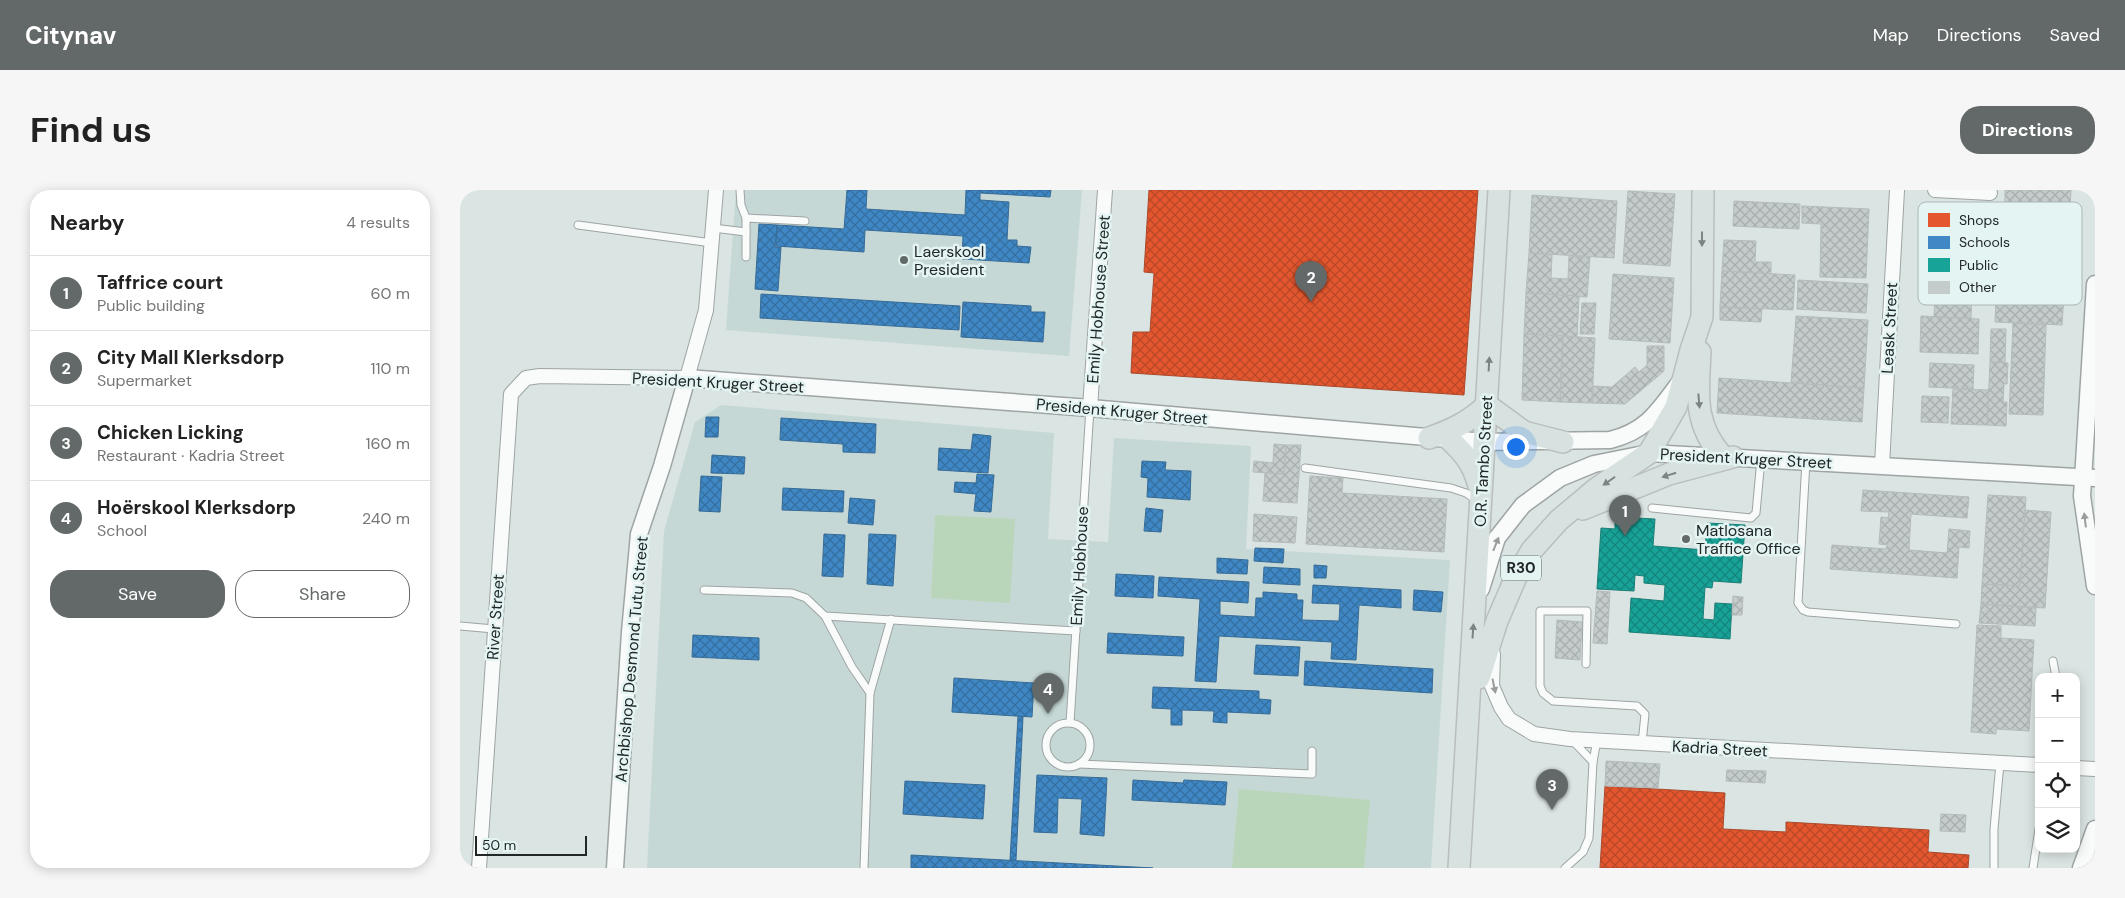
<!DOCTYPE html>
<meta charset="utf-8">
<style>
:root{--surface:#fff;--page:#f6f6f6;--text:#222;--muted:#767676;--line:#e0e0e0;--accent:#626968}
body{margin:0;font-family:"DM Sans",sans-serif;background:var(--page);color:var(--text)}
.controls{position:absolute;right:15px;bottom:15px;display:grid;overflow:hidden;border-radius:10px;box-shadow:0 2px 12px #0003}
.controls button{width:45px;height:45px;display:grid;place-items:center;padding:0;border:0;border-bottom:1px solid var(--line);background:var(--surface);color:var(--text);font:25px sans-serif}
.scale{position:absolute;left:15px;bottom:12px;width:112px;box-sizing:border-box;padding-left:5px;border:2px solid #212727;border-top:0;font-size:14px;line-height:18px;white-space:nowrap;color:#212727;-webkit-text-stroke:4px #e4f4f3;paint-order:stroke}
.you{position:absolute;left:1055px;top:256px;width:18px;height:18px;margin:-12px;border:4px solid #fff;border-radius:50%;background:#1a73e8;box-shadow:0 0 0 8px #1a73e833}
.badge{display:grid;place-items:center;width:32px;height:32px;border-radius:50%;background:var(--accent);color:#fff;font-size:16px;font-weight:700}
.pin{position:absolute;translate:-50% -41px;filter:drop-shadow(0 1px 2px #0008)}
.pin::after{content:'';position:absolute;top:26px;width:18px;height:15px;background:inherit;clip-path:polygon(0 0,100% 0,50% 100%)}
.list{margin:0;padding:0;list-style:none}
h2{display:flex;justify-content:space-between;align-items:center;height:65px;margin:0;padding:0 20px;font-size:21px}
h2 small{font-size:16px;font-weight:400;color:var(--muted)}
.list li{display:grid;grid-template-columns:32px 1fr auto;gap:15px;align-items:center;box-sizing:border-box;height:75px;padding:0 20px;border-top:1px solid var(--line)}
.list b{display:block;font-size:19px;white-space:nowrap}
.list p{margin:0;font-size:16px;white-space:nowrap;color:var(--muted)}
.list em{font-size:16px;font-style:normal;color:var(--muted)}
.actions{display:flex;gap:10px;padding:15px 20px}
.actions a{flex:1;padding:11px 0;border:1px solid var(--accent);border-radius:20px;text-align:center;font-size:18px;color:var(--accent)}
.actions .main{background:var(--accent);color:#fff}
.icon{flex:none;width:28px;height:28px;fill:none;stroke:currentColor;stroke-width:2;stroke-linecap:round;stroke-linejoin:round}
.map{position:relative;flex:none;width:1635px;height:678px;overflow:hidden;border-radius:20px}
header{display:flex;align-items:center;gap:30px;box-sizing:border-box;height:70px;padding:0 25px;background:var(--accent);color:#fff}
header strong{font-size:24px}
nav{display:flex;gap:28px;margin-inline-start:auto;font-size:18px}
.intro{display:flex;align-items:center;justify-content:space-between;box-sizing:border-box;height:120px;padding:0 30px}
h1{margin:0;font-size:35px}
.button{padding:12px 22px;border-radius:20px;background:var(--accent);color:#fff;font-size:18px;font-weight:700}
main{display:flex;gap:30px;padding:0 30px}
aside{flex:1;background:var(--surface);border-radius:20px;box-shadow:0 2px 12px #0003}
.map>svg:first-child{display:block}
</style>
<header>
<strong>Citynav</strong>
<nav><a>Map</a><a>Directions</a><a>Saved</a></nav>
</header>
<div class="intro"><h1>Find us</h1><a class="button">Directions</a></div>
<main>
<aside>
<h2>Nearby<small>4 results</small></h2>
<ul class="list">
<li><span class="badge">1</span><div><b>Taffrice court</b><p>Public building</p></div><em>60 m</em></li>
<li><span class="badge">2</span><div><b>City Mall Klerksdorp</b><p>Supermarket</p></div><em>110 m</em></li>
<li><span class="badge">3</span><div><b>Chicken Licking</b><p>Restaurant · Kadria Street</p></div><em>160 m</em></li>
<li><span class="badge">4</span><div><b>Hoërskool Klerksdorp</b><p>School</p></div><em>240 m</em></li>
</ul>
<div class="actions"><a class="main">Save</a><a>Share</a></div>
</aside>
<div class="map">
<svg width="1635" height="678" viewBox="0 0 1635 678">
<defs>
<pattern id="shops-cross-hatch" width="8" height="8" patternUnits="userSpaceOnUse" patternTransform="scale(1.25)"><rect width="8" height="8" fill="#e4572e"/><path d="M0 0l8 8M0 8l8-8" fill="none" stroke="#b84827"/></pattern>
<pattern id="schools-cross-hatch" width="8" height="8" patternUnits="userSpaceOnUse" patternTransform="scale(1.25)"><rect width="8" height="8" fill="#3f88c5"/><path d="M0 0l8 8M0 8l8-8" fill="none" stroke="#346fa0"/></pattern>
<pattern id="public-cross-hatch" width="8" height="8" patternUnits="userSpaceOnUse" patternTransform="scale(1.25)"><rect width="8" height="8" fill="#17a398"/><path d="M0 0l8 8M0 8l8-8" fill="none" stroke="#14857c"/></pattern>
<pattern id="building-cross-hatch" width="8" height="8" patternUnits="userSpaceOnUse" patternTransform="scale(1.25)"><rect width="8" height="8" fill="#c4cbcb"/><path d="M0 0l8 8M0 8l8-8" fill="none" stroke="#a8aeae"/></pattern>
</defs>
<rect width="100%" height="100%" fill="#dae4e2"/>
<!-- built -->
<g fill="#c6d8d6">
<polygon points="276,0 622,0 609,166 266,140"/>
<polygon points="261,215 594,243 588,349 648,352 654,248 791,256 786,359 990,370 971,678 187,678 204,341 235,232"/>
</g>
<!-- pitch -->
<g fill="#bad6ba">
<polygon points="475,325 555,329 550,413 471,408"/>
<polygon points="779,599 910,610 904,678 772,678"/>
</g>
<!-- shops -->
<g fill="url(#shops-cross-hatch)" stroke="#aa492c">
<polygon points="689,0 1018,0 1004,205 671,183 673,142 690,142 694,83 684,82"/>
<polygon points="1145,596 1265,603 1263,639 1326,642 1326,632 1469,640 1468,662 1509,665 1508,678 1140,678"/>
</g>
<!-- schools -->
<g fill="url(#schools-cross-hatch)" stroke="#366b96">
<polygon points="387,0 407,0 406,19 505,25 506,0 591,0 590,7 520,3 520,10 549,12 547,50 557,50 557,56 571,57 569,73 502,69 503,46 405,40 404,62 316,56 317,35 384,39"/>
<polygon points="299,34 317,35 315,57 321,57 318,101 295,99"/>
<polygon points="301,104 500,116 499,140 300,128"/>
<polygon points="503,112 571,116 571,122 585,122 583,152 501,147"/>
<polygon points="246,227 259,227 258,247 245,247"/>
<polygon points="321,228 416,234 415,263 383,262 383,254 320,250"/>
<polygon points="513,244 531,246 528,283 478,280 479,258 511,260"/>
<polygon points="252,265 285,267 284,284 251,283"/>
<polygon points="682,271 706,272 705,280 731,281 730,310 687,307 688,288 681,287"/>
<polygon points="517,284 534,285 531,322 514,321 516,304 494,302 495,292 516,293"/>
<polygon points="241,286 262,287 260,322 239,321"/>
<polygon points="323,298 384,301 383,322 322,320"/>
<polygon points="390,308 415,310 413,335 388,333"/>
<polygon points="686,318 703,320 701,342 684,341"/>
<polygon points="364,344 385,345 383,387 362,386"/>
<polygon points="409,344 436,345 433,396 407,394"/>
<polygon points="795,358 824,359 823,373 794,371"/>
<polygon points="757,368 788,370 787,384 757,383"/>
<polygon points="854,375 867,376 866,388 854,388"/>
<polygon points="804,377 840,379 840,395 803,393"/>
<polygon points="656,384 694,386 693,408 655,406"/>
<polygon points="699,387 789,392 788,413 760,411 760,425 795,427 796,408 803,408 803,402 837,404 837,410 843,410 842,430 879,431 880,414 852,413 853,395 941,400 941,418 899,415 896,470 871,469 872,452 759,446 756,492 735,491 740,409 698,406"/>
<polygon points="954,400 983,402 981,422 953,420"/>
<polygon points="648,443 724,447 723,466 647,463"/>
<polygon points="233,445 299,448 299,470 232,467"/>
<polygon points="796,455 840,457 838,486 794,484"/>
<polygon points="845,471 973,479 972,503 844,495"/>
<polygon points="494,488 574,493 572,527 492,522"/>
<polygon points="693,497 799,501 799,509 811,510 810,524 767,522 767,533 753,532 754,521 722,520 722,535 711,535 711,519 692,518"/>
<polygon points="558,526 563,527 556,670 550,670"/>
<polygon points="577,585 647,588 644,646 620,644 622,609 598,608 597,643 574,642"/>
<polygon points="673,590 723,593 724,590 767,592 765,615 672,610"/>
<polygon points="445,591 525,595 523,629 443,624"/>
<polygon points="451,665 693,678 451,678"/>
</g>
<!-- public -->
<polygon fill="url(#public-cross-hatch)" stroke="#1a7e76" points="1155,327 1195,329 1193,356 1245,360 1247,333 1285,335 1281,393 1253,391 1252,398 1245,397 1243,429 1254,430 1255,413 1272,414 1270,449 1169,442 1171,408 1204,411 1205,395 1184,393 1184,386 1175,385 1174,401 1137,399 1141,338 1155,339"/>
<!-- building -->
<g fill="url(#building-cross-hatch)" stroke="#b4bbbb">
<polygon points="1545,0 1611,0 1610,16 1545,12"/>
<polygon points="1168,1 1215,4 1210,76 1163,73"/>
<polygon points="1072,5 1157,11 1154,68 1069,63"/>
<polygon points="1274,11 1340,14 1339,39 1273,36"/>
<polygon points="1342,16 1409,19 1406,88 1360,87 1361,34 1342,33"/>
<polygon points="1264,50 1296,51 1295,72 1311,72 1311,84 1262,81"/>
<polygon points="1069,63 1092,65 1091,88 1108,89 1109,66 1130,67 1127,107 1066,103"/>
<polygon points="1262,81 1335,85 1333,120 1260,117"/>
<polygon points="1153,84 1214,88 1210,153 1149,149"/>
<polygon points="1564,87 1605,89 1602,135 1535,132 1536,110 1563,112"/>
<polygon points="1338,90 1408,94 1406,123 1337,119"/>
<polygon points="1469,96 1512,98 1511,128 1474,127 1475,107 1469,106"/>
<polygon points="1066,103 1119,106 1117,147 1064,144"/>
<polygon points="1122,113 1136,113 1134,144 1120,144"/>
<polygon points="1260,117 1302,119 1301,132 1260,130"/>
<polygon points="1336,126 1408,130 1404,198 1331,193"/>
<polygon points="1461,126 1519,129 1518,164 1460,162"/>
<polygon points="1553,133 1586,135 1583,225 1549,224"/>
<polygon points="1531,139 1546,139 1545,173 1530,172"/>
<polygon points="1064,144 1103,146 1100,212 1062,210"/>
<polygon points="1103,146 1135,148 1132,213 1100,212"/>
<polygon points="1187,156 1204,156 1204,181 1165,214 1132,213 1133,196 1152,197 1175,177 1179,182 1187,175"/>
<polygon points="1530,172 1548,173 1547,194 1544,194 1543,212 1547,212 1546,236 1527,235"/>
<polygon points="1470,173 1514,175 1513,199 1469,197"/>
<polygon points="1259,188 1404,198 1402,232 1257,223"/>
<polygon points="1493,199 1529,200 1527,235 1491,234"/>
<polygon points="1462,206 1489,207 1488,233 1461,232"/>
<polygon points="814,254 826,255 824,284 793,282 794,271 813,273"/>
<polygon points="826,255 841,255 837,313 803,311 805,283 824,284"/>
<polygon points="850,286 883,288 882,303 987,309 984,362 846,354"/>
<polygon points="1403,300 1509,307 1507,328 1451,324 1449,360 1487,363 1489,339 1510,341 1509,358 1499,357 1497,388 1370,379 1372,355 1426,359 1427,355 1419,354 1421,327 1428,328 1429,322 1401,321"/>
<polygon points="1528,305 1566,307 1560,396 1522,394"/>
<polygon points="1565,320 1591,322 1585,418 1521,414 1522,394 1560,396"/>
<polygon points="794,324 837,327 835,353 793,351"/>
<polygon points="1137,401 1150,402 1147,454 1133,453"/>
<polygon points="1273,406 1283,407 1282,425 1272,425"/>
<polygon points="1521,414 1576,418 1575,436 1519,433"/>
<polygon points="1097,430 1122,432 1120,470 1095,468"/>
<polygon points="1517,435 1541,436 1541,448 1574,450 1569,541 1536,539 1536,544 1511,542"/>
<polygon points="1146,571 1200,574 1198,598 1145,596"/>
<polygon points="1267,580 1306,581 1305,593 1266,591"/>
<polygon points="1481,624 1506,625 1505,642 1480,641"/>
</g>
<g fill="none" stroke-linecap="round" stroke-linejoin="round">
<defs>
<g id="service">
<polyline points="280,0 281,15 286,28"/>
<polyline points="118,35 252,53"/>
<polyline points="253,38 286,42"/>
<polyline points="286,67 286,28 345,31"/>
<polyline points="1346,271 1338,413 1343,420 1348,422 1496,434"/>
<polyline points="845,278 991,298 1006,303 1018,311"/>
<polyline points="1192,318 1291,328 1296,323 1301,269"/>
<polyline points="244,400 332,403 346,408 365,426 616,441"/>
<polyline points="365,426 392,477 410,503"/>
<polyline points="0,436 34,439"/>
<polyline points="1593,471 1596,487"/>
<polyline points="1126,474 1127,421 1080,421 1080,496 1083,503 1093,511 1177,516 1185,524 1182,553"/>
<polyline points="610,533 630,218"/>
<circle cx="608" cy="555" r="22"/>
<polyline points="1112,550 1133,572"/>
<polyline points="619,574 852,584 852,561"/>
<polyline points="404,678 410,503 431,429"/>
<polyline points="1105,678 1123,662 1129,648 1133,572 1137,550"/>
<polyline points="1534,678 1534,639 1540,573"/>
<polyline points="1573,678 1579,639"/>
</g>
<g id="minor">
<polyline points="1475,0 1530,3"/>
<polyline points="630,218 645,0"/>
<polyline points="1422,275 1437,0"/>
<polyline points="1033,464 1032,496 1041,517 1049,529 1074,544 1110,549 1182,553 1579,575"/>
<polyline points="1616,578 1635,579"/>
<polyline points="19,678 51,204 66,188 80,186 227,188 246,120 256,0"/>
</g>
<g id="tertiary">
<polyline points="1635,94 1622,306 1635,396"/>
<polyline points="1021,399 1037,348 1063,315 1100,288 1134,274 1189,263 1635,288"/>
<path d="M 155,678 L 170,442 L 179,344 L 202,276 L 227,188 L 630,218 L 1024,252 L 1150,250 C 1187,241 1198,221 1220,192"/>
<polyline points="1621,678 1635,639"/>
</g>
<g id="primary">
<path d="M 1240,162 C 1238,204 1233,234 1263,267"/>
<path d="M 969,248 C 992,240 1009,232 1027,215 L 1064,242 L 1103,252"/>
<path d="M 990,250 C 1006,265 1013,274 1019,296"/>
<polyline points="1123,319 1209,284 1273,267"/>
<polyline points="1019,488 1037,431 1056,387 1072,360 1099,330 1136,299 1189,263 1216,217 1231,160 1242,127 1243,0"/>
<polyline points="999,678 1039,0"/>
</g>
</defs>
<!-- service casing -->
<use href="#service" stroke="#9ea4a3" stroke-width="9"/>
<!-- minor casing -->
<use href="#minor" stroke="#9ea4a3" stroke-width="16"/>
<!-- tertiary casing -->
<use href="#tertiary" stroke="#9ea4a3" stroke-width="19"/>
<!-- primary casing -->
<use href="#primary" stroke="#b9bebd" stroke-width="24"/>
<!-- service -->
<use href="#service" stroke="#f9fbfb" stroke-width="7"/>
<!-- minor -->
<use href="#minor" stroke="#f9fbfb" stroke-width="14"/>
<!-- tertiary -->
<use href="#tertiary" stroke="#f9fbfb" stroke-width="16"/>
<!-- primary -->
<use href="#primary" stroke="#d7e1df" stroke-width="21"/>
</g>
<!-- one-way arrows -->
<defs><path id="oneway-solid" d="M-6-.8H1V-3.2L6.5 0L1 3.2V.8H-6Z" transform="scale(1.25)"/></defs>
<g fill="#7c8483">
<use href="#oneway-solid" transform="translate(1242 49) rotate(90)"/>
<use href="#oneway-solid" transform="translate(1029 174) rotate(-87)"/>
<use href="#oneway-solid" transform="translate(1239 211) rotate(85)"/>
<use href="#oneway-solid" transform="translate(1209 285) rotate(163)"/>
<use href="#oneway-solid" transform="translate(1149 291) rotate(145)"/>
<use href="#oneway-solid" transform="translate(1013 441) rotate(-86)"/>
</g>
<g fill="#989c9c">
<use href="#oneway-solid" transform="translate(1625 330) rotate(-97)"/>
<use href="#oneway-solid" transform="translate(1036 354) rotate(-68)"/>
<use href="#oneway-solid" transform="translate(1034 496) rotate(78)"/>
</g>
<!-- markers -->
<g fill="#626968" stroke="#e4f4f3" stroke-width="2">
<circle cx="444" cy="70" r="5"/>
<circle cx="1226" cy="349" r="5"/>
</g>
<g text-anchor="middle" stroke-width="5" stroke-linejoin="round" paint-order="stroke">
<!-- shield labels -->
<rect fill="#e4f4f3" stroke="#5c6464" stroke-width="1" x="1041" y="365.5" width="40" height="25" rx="4"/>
<g font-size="15" font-weight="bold" fill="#212727">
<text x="1061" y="383">R30</text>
</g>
<!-- poi labels -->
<g font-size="16" fill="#212727" stroke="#e4f4f3" text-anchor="start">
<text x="454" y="67">Laerskool<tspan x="454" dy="18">President</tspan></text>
<text x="1236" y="346">Matlosana<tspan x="1236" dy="18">Traffice Office</tspan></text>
</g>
<!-- street labels -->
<g font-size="16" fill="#212727" stroke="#e4f4f3">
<text transform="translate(638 109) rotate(-86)" y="6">Emily Hobhouse Street</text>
<text transform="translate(1429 138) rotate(-87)" y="6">Leask Street</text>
<text transform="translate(258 192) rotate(3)" y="6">President Kruger Street</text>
<text transform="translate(662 221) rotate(5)" y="6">President Kruger Street</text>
<text transform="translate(1286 268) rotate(3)" y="6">President Kruger Street</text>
<text transform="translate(1023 271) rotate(-87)" y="6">O.R. Tambo Street</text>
<text transform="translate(619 376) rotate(-87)" y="6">Emily Hobhouse</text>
<text transform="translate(35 427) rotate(-86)" y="6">River Street</text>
<text transform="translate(171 469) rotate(-85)" y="6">Archbishop Desmond Tutu Street</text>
<text transform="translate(1260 558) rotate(3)" y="6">Kadria Street</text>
</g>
</g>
<!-- legend -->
<rect x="1458" y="12" width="164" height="103" rx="8" fill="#e4f4f3" stroke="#aab6b6" stroke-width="1"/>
<rect x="1468" y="23" width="22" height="14" fill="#e4572e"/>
<rect x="1468" y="46" width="22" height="13" fill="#3f88c5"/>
<rect x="1468" y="68" width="22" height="14" fill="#17a398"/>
<rect x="1468" y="91" width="22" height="13" fill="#c4cbcb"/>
<g font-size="14" fill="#212727">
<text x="1499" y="35">Shops</text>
<text x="1499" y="57">Schools</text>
<text x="1499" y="80">Public</text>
<text x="1499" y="102">Other</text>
</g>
</svg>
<div class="controls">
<button>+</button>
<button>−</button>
<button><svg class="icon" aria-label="locate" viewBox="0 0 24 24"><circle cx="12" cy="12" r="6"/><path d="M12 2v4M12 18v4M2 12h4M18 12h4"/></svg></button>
<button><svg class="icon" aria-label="layers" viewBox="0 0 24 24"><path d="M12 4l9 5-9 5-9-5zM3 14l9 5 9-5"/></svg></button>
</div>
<div class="scale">50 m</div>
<div class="you"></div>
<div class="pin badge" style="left:1165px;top:346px">1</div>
<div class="pin badge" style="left:851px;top:112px">2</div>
<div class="pin badge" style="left:1092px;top:620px">3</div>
<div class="pin badge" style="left:588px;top:524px">4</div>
</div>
</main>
